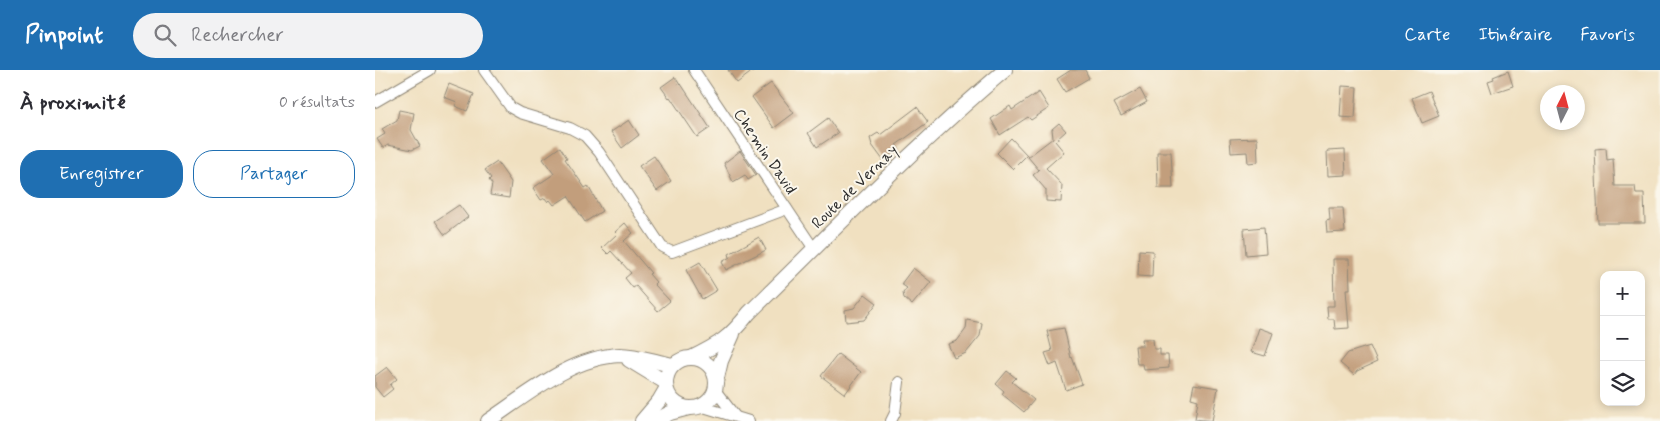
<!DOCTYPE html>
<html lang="fr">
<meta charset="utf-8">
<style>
:root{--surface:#fff;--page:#f2f2f3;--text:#2b2b33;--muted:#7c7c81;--line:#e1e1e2;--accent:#1f6fb2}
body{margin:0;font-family:Mynerve,sans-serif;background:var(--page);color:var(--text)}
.controls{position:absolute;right:15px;bottom:15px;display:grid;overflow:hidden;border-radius:10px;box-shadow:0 2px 8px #0003}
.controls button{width:45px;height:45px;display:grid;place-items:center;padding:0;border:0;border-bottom:1px solid var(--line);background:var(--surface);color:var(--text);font:25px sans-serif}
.compass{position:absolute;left:1165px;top:15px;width:45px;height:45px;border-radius:50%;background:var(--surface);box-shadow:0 2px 8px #0003;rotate:6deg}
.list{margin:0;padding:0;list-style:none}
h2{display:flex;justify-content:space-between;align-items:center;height:65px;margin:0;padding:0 20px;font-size:21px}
h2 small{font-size:16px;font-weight:400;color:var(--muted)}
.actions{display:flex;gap:10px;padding:15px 20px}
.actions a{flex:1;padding:11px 0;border:1px solid var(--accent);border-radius:20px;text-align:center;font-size:18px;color:var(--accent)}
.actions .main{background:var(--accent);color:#fff}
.icon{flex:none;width:28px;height:28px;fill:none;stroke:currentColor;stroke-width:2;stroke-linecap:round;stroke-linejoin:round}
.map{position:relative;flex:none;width:1285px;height:351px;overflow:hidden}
header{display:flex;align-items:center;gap:30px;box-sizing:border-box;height:70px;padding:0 25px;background:var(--accent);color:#fff}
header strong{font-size:24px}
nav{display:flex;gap:28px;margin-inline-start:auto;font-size:18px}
.search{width:350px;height:45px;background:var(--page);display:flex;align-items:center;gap:12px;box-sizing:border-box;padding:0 18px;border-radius:28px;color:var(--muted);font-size:19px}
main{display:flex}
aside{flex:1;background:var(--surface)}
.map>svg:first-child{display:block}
</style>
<header>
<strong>Pinpoint</strong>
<div class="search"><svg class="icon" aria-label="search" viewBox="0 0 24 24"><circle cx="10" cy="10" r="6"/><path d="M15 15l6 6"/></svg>Rechercher</div>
<nav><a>Carte</a><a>Itinéraire</a><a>Favoris</a></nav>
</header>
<main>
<aside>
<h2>À proximité<small>0 résultats</small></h2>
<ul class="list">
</ul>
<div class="actions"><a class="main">Enregistrer</a><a>Partager</a></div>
</aside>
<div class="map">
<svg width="1285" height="351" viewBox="0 0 1285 351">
<rect width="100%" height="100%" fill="#fbf7ec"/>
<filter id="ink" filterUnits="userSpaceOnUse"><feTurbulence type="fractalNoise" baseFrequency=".02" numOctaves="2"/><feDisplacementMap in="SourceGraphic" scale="10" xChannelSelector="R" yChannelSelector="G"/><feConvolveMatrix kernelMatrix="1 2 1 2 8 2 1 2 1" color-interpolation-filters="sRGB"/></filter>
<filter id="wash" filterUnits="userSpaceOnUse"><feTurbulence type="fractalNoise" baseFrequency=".0096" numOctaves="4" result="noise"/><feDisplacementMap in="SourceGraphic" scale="20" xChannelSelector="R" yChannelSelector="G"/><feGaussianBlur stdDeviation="1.12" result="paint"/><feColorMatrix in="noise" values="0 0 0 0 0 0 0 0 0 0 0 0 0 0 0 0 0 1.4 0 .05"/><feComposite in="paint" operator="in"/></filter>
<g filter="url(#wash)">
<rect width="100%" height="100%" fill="#f0e0c0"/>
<g id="blocks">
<!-- building -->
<g fill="#c29e7c">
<polygon points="353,0 379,0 362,13"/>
<polygon points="696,0 710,0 714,8 690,22 682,9"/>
<polygon points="1133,1 1138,16 1117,23 1113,11 1119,9 1118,7"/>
<polygon points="300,7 305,15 306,14 335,58 322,67 295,27 294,28 286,17"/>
<polygon points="396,13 419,43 399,58 377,27"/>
<polygon points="74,14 99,24 92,41 80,36 82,32 69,27"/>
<polygon points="967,16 982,17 980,48 965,47"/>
<polygon points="765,19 772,32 746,46 739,33"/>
<polygon points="1054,21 1064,46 1047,53 1037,28"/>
<polygon points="664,22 674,38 656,50 653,47 625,65 616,49 635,36 637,40"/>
<polygon points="542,37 553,52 521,75 524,79 508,90 497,75 495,68 503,63 505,65"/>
<polygon points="24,40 39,43 36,60 45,76 37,80 13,75 8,78 2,69 10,64 7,59 22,50"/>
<polygon points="453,48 463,63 442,77 433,63"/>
<polygon points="254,50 264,65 247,78 236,62"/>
<polygon points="684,53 691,61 680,71 689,82 671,98 687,115 686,132 671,131 671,120 658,105 664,100 653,87 678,68 677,59"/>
<polygon points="636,68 652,85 638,99 622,83"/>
<polygon points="882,68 883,92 873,93 872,82 856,83 855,69"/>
<polygon points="185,77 192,88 190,89 210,118 213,116 227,141 210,152 193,126 179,135 175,130 173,132 170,128 166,130 158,118 179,104 168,89"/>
<polygon points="1231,78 1232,90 1238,89 1240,116 1260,116 1261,124 1269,124 1270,153 1223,153 1220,79"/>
<polygon points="970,80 971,105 953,106 952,81"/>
<polygon points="365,81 381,105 373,110 370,105 358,112 349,93"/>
<polygon points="782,82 796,82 798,118 783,118"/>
<polygon points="279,86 296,111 282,121 264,96"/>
<polygon points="122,92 136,112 134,128 115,125 117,114 114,110 116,108 110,100"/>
<polygon points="84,135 93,147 70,165 60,151"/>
<polygon points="954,138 968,138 970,162 952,163 951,151 955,150"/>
<polygon points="250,153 258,163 249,171 276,203 274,204 281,212 279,214 295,231 283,241 261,216 258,218 250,208 256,203 236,181 233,184 227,178 242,164 240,162"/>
<polygon points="889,157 891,183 871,185 869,159"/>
<polygon points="384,167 391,180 351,200 347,192 355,187 354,184"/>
<polygon points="764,180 778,181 777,207 763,206"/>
<polygon points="958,189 974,189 975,219 971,219 974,258 960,259 959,249 953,249 952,236 959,236"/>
<polygon points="325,192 342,220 327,229 311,200"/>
<polygon points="538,198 556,212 537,235 529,228 528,223 532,218 526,214"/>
<polygon points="490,224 502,233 489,250 471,252 470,240 479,238"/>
<polygon points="592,250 607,253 605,266 591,283 579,288 573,274 582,271 591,259"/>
<polygon points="689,258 696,288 697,287 707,314 691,320 682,293 675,296 670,283 677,281 672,261"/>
<polygon points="884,258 898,263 890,286 876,282"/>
<polygon points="767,269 778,269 779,279 785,279 785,285 793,285 794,298 769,300 768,294 762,294 760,276 768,276"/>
<polygon points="995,276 1002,292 982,301 979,305 965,293 973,283"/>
<polygon points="463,284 486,302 470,324 446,306"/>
<polygon points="12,297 22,309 15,315 18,319 8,327 0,317 0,306"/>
<polygon points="632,301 641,308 637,312 659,330 649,342 627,324 629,321 621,314"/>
<polygon points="819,314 843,318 837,351 820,349 823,330 816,328"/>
</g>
</g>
</g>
<g filter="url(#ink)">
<use href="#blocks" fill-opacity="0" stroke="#8e8676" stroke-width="1"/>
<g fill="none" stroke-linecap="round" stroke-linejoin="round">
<defs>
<g id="street">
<polyline points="109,0 136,38 145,43 195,58 210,66 224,82 287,177 297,182 412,139"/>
<polyline points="319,0 439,179"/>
<polyline points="0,32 55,0"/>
<polyline points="340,320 360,346"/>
<polyline points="325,336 374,351"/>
<polyline points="516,351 520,343 524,312"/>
</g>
<g id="secondary">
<circle cx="316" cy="313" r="25"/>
<path d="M 316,288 C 345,274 354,268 374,243 C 458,161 540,76 630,0"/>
<polyline points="254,290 290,312"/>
<polyline points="341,312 346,291 358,264"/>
<path d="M 113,351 C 152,325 196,287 245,285 C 262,285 281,292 298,295"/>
<polyline points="267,351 284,331 291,319"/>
<polyline points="280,351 295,343 314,338"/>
</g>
</defs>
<!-- street casing -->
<use href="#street" stroke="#8e8676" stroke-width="12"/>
<!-- secondary casing -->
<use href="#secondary" stroke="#8e8676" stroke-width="16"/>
<!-- street -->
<use href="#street" stroke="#fff" stroke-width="10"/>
<!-- secondary -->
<use href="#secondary" stroke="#fff" stroke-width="14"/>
</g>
</g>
<g text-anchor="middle" stroke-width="4" stroke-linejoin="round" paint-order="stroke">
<!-- street labels -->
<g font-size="16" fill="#2b2b2b" stroke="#fbf7ec">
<text transform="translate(391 81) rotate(56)" y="6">Chemin David</text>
<text transform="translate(479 116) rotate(-44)" y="6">Route de Vernay</text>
</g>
</g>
</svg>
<div class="controls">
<button>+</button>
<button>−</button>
<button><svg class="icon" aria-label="layers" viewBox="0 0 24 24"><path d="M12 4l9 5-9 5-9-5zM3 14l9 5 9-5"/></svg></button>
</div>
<svg class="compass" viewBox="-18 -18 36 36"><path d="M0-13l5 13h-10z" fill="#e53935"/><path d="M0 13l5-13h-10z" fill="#7c7c81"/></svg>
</div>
</main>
